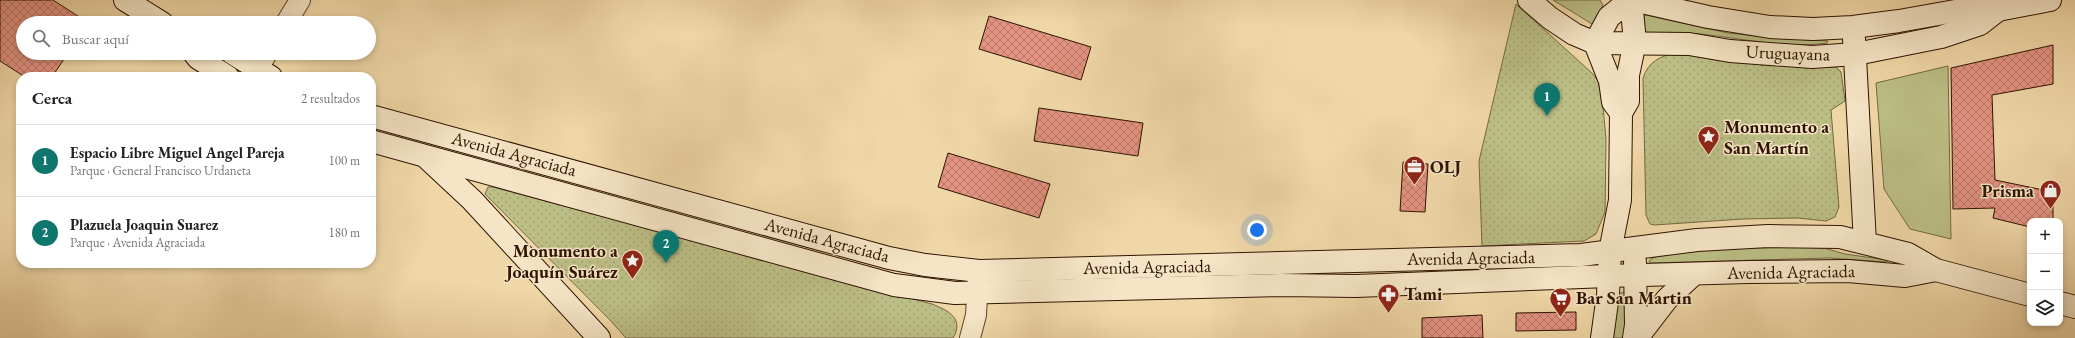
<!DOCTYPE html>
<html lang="es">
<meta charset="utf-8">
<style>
:root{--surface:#fff;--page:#f2f2f2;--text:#202124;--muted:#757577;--line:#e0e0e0;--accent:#0f766e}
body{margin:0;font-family:"EB Garamond",serif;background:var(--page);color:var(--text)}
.controls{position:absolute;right:12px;bottom:12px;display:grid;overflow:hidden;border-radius:8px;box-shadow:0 2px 6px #0003}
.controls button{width:36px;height:36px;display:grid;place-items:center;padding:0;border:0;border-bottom:1px solid var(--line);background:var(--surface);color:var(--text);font:20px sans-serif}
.you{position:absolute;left:1257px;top:230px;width:14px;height:14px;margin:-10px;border:3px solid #fff;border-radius:50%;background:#1a73e8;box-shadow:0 0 0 6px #1a73e833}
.badge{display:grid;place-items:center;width:26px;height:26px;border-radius:50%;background:var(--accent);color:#fff;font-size:13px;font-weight:700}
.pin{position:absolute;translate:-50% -33px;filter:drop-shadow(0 1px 2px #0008)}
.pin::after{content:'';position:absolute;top:21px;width:14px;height:12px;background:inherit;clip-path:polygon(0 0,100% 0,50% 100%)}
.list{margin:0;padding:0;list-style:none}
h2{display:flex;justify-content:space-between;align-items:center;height:52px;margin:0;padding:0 16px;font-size:17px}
h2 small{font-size:13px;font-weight:400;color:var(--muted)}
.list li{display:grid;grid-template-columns:26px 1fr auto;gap:12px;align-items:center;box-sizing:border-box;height:72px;padding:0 16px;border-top:1px solid var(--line)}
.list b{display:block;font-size:15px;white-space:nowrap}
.list p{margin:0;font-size:13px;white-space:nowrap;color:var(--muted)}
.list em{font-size:13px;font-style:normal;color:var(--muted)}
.icon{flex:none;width:22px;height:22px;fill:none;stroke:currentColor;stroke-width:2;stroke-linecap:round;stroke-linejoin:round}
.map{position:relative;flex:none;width:2075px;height:338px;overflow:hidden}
.search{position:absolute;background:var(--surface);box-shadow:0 2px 6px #0003;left:16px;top:16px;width:360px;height:44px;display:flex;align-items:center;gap:10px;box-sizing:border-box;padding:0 14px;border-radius:22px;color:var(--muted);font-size:15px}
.panel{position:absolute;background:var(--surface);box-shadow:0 2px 6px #0003;left:16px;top:72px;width:360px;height:196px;border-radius:16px}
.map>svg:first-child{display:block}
</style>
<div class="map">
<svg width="2075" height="338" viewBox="0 0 2075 338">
<defs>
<pattern id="park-dots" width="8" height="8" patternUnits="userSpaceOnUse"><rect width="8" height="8" fill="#bbbe85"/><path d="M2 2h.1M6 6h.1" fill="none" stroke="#a1a271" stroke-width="1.8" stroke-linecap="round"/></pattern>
<pattern id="building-cross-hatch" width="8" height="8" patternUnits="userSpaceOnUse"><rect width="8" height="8" fill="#e49382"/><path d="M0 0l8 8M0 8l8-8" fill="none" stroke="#b97768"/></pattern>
</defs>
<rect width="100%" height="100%" fill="#f0d7a7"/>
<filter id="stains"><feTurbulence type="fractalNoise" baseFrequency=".005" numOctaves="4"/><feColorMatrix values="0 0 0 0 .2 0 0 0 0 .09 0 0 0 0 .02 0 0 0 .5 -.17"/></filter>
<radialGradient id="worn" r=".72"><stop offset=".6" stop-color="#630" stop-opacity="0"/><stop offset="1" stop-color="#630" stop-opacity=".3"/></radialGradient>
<!-- green -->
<g fill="#bbbe85" stroke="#756842">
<polygon points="1553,0 1600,0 1603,5 1592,24"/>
<path d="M 1646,15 L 1728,33 L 1777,38 L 1828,41 L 1827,43 C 1785,49 1741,38 1700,34 C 1681,32 1663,33 1645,34 L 1642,18 Z"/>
<polygon points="1948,66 1951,239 1910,229 1884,189 1876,83"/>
<path d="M 1792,247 L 1824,248 L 1845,254 L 1887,260 L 1887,262 L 1829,258 L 1650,263 L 1649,261 C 1654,249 1773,248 1792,247 Z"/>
<polygon points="1623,292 1627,295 1624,338 1611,338 1618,295"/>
</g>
<!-- park -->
<g fill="url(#park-dots)" stroke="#756842">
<polygon points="1516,4 1593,74 1601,85 1606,139 1605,212 1596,234 1584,241 1482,246 1479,161"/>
<path d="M 1676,53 L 1762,65 L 1836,67 L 1841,72 L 1845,101 L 1831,110 L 1839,207 L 1835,217 L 1826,221 L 1798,218 L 1743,219 L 1654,225 L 1650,224 L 1646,215 L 1643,78 C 1648,62 1660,56 1676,53 Z"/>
<path d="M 488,187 L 493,187 L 932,304 C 947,310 965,318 953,338 L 626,338 L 610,320 L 485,194 Z"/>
</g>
<!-- building -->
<g fill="url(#building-cross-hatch)" stroke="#2f1300">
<polygon points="0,0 53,0 87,22 23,23 23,53 68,53 52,77 25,77 0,61"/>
<polygon points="989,16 1091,47 1081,80 979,49"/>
<polygon points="2053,45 2053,84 1992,95 1995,180 2053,192 2053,221 2030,221 2030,227 1993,218 1995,208 1953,209 1951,68"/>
<polygon points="1039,108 1143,123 1138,156 1034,141"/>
<polygon points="948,153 1050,184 1039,218 938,187"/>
<polygon points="1403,162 1428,164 1425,212 1400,211"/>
<polygon points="1576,312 1576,330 1516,331 1516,313"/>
<polygon points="1482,315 1483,338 1422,338 1422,318"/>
</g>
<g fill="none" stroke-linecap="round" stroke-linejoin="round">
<defs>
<g id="street">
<polyline points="286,23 300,0"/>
<polyline points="258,69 267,53"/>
<polyline points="970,338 976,315 978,277"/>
</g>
<g id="secondary">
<polyline points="125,0 162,23"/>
<polyline points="1529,0 1550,18 1574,34 1595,43 1689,44 1730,51 1812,57 1856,54 1941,37 1980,24 1998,10"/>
<polyline points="1633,0 1708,17 1770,27 1813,29 1853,27 1899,21 1978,7 1998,10 2050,0"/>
<polyline points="1854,39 1865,243"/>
<polyline points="1595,43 1610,81 1613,102 1621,113"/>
<polyline points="1595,43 1609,17 1630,0"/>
<polyline points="194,53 198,58 228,77"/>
<polyline points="232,53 271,77"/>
<polyline points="371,116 889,258 925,265 979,271 1581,255 1697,240 1768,236 1840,237 1908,254 1936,270 2030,295"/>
<polyline points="371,141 894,285 955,293 1281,285 1356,286 1608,276 1748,272 1848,271 1905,276 1936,270"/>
<polyline points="428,159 472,200 599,338"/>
<polyline points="2060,303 2075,307"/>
<polyline points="1602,338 1608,295 1610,252 1620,200 1621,113 1628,101 1628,75 1635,42 1631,0"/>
<polyline points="1634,338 1636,325 1635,262"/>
<polyline points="1637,338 1667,299 1694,274"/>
</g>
</defs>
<!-- street casing -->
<use href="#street" stroke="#5f442a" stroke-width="22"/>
<!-- secondary casing -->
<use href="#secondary" stroke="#2f1300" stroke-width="24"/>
<!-- street -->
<use href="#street" stroke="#f5e5c6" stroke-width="20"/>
<!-- secondary -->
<use href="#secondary" stroke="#f5e5c6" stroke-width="22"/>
</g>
<!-- icons -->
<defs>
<symbol id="sight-pin" viewBox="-11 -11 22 30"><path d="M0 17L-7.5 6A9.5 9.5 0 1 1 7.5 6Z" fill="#8f2418" stroke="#f5e5c6"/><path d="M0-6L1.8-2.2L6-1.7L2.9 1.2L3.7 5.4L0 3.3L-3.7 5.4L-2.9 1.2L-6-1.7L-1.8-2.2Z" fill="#fff"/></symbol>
<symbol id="office-pin" viewBox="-11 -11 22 30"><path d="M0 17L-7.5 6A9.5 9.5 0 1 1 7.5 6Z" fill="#8f2418" stroke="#f5e5c6"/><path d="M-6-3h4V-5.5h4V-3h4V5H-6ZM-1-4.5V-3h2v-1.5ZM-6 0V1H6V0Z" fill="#fff"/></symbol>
<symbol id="shop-pin" viewBox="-11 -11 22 30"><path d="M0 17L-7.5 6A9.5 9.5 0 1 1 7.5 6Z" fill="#8f2418" stroke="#f5e5c6"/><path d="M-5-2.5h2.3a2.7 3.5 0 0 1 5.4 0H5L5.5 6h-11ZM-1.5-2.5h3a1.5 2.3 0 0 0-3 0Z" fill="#fff"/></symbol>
<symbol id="pharmacy-pin" viewBox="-11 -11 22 30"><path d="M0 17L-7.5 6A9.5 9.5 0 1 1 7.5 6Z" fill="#8f2418" stroke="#f5e5c6"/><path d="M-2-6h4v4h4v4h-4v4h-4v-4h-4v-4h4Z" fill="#fff"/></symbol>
<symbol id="supermarket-pin" viewBox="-11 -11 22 30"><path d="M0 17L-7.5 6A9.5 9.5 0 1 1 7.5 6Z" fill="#8f2418" stroke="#f5e5c6"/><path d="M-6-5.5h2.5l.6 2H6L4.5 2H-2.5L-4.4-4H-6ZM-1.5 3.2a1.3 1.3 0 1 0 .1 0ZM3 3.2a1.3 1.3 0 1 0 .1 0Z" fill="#fff"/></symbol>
</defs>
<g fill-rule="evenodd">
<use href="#sight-pin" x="1696" y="124" width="25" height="34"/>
<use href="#office-pin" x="1402" y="154" width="25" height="34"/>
<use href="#shop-pin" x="2038" y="178" width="25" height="34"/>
<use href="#sight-pin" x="620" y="248" width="25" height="34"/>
<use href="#pharmacy-pin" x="1376" y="282" width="25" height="34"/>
<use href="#supermarket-pin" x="1548" y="286" width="25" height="34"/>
</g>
<g text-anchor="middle" stroke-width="3" stroke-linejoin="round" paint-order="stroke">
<!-- street labels -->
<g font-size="18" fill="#2f1300" stroke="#f5e5c6">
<text transform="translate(1788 53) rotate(2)" y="6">Uruguayana</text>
<text transform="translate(514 154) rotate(15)" y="6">Avenida Agraciada</text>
<text transform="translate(827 240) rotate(15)" y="6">Avenida Agraciada</text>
<text transform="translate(1471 258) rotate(-1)" y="6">Avenida Agraciada</text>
<text transform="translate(1147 267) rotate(-1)" y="6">Avenida Agraciada</text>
<text transform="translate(1791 272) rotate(-1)" y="6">Avenida Agraciada</text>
</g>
<!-- poi labels -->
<g font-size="18" font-weight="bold" fill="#2f1300" stroke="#f5e5c6" text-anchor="start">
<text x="1724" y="133">Monumento a<tspan x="1724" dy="21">San Martín</tspan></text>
<text x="1430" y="173">OLJ</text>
<text x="2034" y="197" text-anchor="end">Prisma</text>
<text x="618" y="257" text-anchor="end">Monumento a<tspan x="618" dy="21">Joaquín Suárez</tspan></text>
<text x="1404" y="300">Tami</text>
<text x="1576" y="304">Bar San Martin</text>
</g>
</g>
<rect width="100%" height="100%" filter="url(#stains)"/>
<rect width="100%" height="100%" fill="url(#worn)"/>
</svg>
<div class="controls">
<button>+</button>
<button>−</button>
<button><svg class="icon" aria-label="layers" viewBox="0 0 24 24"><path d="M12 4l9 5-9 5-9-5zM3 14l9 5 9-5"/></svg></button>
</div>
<div class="you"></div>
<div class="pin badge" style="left:1547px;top:116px">1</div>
<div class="pin badge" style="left:666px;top:263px">2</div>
<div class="search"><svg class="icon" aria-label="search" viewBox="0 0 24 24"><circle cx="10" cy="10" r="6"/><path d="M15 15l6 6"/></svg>Buscar aquí</div>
<section class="panel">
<h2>Cerca<small>2 resultados</small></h2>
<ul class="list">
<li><span class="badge">1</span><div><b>Espacio Libre Miguel Angel Pareja</b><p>Parque · General Francisco Urdaneta</p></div><em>100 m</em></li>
<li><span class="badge">2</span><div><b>Plazuela Joaquin Suarez</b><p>Parque · Avenida Agraciada</p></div><em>180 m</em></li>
</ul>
</section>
</div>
